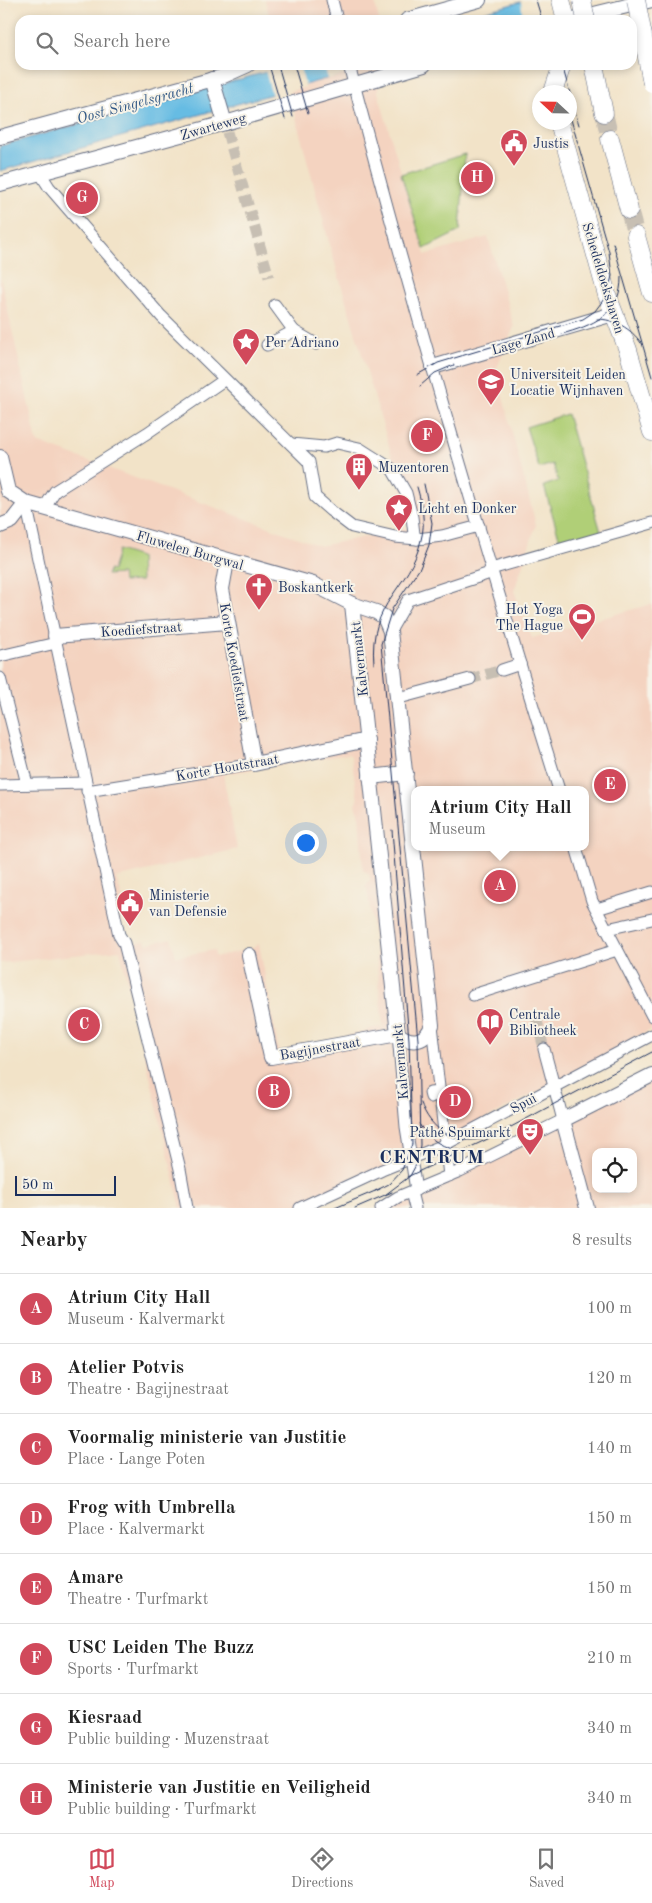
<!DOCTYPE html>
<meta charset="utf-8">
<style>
:root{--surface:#fff;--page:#f6f6f6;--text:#222;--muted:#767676;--line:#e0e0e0;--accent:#d1495b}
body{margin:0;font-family:"Old Standard TT",serif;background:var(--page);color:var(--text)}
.controls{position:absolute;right:15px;bottom:15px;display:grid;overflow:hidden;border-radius:10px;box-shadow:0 2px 8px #0003}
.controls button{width:45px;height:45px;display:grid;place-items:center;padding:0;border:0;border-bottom:1px solid var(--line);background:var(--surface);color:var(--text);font:25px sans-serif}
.compass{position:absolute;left:532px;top:85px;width:45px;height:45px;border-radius:50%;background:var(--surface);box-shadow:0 2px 8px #0003;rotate:292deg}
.scale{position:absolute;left:15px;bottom:12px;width:101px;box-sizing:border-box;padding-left:5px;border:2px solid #1b2f5e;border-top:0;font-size:14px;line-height:18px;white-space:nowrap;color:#1b2f5e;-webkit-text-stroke:4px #f7f3e8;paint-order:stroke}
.you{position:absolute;left:305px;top:842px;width:18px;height:18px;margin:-12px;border:4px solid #fff;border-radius:50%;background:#1a73e8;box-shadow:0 0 0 8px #1a73e833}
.badge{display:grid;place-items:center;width:32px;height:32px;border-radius:50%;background:var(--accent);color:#fff;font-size:16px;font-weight:700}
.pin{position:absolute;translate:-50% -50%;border:2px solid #fff;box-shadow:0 1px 5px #0006}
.popup{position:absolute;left:411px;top:786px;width:178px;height:65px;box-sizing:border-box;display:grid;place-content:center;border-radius:10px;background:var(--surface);filter:drop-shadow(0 1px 4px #0005);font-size:16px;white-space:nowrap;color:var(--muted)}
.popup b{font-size:19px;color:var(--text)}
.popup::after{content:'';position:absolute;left:50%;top:100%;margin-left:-10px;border:10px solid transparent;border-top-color:var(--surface)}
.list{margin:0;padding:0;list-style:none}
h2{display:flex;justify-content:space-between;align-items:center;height:65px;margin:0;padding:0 20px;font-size:21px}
h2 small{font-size:16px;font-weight:400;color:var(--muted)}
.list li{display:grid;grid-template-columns:32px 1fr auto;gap:15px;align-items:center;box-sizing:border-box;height:70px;padding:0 20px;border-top:1px solid var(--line)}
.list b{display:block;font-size:19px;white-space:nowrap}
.list p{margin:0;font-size:16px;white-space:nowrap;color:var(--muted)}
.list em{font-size:16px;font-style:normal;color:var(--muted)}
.icon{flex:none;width:28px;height:28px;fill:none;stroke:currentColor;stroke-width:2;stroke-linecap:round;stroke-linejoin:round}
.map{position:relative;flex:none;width:652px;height:1208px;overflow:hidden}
.search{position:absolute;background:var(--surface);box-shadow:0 2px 8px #0003;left:15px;right:15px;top:15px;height:55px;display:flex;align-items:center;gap:12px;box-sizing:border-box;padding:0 18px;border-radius:15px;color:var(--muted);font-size:19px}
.sheet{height:625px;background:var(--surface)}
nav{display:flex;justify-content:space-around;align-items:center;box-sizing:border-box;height:70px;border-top:1px solid var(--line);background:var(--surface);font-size:14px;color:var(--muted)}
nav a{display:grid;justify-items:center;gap:2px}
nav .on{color:var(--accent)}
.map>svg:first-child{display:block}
</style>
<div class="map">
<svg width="652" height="1208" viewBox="0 0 652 1208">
<rect width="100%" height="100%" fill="#f7f3e8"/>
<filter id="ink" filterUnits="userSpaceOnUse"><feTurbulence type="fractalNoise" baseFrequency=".02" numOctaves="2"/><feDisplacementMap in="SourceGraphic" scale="10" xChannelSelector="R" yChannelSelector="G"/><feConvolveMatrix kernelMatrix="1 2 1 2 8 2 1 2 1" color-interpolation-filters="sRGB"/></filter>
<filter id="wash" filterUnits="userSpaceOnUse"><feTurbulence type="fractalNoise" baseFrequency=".0096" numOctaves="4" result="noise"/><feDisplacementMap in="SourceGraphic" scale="20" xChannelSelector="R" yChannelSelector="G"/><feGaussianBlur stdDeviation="1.12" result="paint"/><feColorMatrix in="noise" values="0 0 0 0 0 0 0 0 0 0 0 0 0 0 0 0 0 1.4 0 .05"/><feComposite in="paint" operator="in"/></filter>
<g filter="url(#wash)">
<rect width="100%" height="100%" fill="#f2e3c8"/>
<!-- built -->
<g fill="#f4d3c0" fill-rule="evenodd">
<polygon points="265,0 374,0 379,20 270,20"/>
<path d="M 282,65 L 378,65 L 378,92 L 425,255 L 488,237 L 514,327 L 496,370 L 536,525 L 514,591 L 532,638 L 652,604 L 652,1029 L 533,1094 L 415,1155 L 296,1208 L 181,1208 L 120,950 L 0,963 L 0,276 L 37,442 L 320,546 L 413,527 L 331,250 ZM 349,754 L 351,756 L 358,801 L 355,804 L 359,815 L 363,870 L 369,874 L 370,880 L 365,888 L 367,888 L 375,943 L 383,1027 L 368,1029 L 368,1031 L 279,1052 L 259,944 L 249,949 L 215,957 L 214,950 L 176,957 L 171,938 L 147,944 L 145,940 L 126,945 L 118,914 L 127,912 L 116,878 L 237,849 L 223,774 L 224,776 L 225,774 ZM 415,790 L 585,790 L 585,847 L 415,847 Z"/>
<path d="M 652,1077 L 652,1208 L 385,1208 ZM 596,1152 L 633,1152 L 633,1189 L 596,1189 Z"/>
</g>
<!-- green -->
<g fill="#b0cf77" stroke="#667f6a">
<polygon points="465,154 460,231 424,249 401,174"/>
<polygon points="567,414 601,532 561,544 544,486 558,481 553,464 539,468 526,427"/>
<polygon points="118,550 140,557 141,581 123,582 122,574 107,575 109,570 112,571"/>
</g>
<!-- water -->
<g fill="#66bce3" stroke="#4076a0">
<polygon points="524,2 531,20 455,20 520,2"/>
<polygon points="291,65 375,65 0,171 0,146"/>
</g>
<!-- pier -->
<g fill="#f2e3c8">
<polygon points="525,0 605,0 570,12 534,20 523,20 521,1"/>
<polygon points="282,65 299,65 306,87 272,96 265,70"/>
<polygon points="324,65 372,65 372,67 328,79"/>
</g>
</g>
<g filter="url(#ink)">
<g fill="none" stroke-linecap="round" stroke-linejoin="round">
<!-- pedestrian-tunnel -->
<g stroke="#c7bfb3" stroke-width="11" stroke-dasharray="11 5.5" stroke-linecap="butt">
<polyline points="227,132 269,277"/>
<polyline points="470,679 502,670"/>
<polyline points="536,1017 544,1049"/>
</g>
<!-- tertiary-tunnel -->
<g stroke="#c7bfb3" stroke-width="18" stroke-dasharray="18 9" stroke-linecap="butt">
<polyline points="604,113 610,139"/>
<polyline points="629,210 636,236"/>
</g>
<defs>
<g id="pedestrian">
<polyline points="332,0 337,20"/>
<path d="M 349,65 C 413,308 484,550 559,790"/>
<polyline points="40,173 49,187 161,316 309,462 315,497 331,511 352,527 395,537 417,539 442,536 479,526"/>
<polyline points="294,331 316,344"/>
<polyline points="267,345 294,331 275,305"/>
<polyline points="291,444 324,447 337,443 359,448 392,469 406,493 412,517 414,534 417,539"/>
<polyline points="26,503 119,935 124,943 180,1169 187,1208"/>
<polyline points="44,508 55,491 147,433 224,380"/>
<polyline points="390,631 408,600 487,574 491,569 652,523"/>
<polyline points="0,656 56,643"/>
<polyline points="502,670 520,664"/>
<polyline points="0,678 27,784"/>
<polyline points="399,698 470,679"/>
<polyline points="0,785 85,783"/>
<polyline points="87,791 254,764"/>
<polyline points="576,847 592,901 652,1016"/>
<polyline points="597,909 652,892"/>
<polyline points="607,929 652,919"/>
<polyline points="473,995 617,950"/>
<polyline points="432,1025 449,1176"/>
<polyline points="398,1034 406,1127 416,1190"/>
<polyline points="431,1097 430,1093 440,1092"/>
<polyline points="411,1192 415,1208"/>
<polyline points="300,1208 382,1170 446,1144 652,1035"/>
<polyline points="381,1208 398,1197 460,1171 563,1120 544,1049"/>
</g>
<g id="minor">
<polyline points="407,20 479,0"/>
<polyline points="569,20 652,0"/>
<polyline points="212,79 225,123"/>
<polyline points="0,137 221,77 248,65"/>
<polyline points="0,184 225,123 424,65"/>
<polyline points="433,367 613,314"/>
<path d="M 0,457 L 8,491 L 26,503 L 313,584 L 352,604 L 376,612 L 384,617 L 390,631 L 432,1025 C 426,1042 412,1045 398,1034 L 271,1057 L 249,955"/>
<polyline points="0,526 12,521 26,503"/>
<polyline points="227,561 222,589 254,764 367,740"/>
<polyline points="352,604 398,1034"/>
<polyline points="55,636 227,622"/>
<polyline points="370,777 406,773"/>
<polyline points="587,1208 563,1120 652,1075"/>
</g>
<g id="tertiary">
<polyline points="561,0 566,20"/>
<polyline points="594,65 604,113"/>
<polyline points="553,92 562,65"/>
<polyline points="559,122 607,295 628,350 652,432"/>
<polyline points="610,139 629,210"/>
<polyline points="636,236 652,293"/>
</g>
</defs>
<!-- pedestrian casing -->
<use href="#pedestrian" stroke="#666e83" stroke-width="13"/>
<!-- minor casing -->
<use href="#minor" stroke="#666e83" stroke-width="16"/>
<!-- tertiary casing -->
<use href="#tertiary" stroke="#666e83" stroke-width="19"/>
<!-- pedestrian -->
<use href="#pedestrian" stroke="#fff" stroke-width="11"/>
<!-- minor -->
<use href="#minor" stroke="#fff" stroke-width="14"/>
<!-- tertiary -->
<use href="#tertiary" stroke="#fff" stroke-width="18"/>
<!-- tram -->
<g stroke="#1b2f5e" stroke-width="1">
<polyline points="536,0 542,20"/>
<polyline points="269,65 285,119"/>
<polyline points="278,65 293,117"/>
<polyline points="294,65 308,113"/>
<polyline points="562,65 579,125"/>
<polyline points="613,243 652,377"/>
<path d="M 597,319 C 614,319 631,328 641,343"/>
<path d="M 562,334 C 591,326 622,314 621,277"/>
<polyline points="417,375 438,363 583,319 595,311 607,295 612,276 609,252 570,116"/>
<polyline points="420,386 435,373 454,365"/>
<path d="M 374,664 C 368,601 410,590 421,540 C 426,522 422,504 417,487"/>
<path d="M 421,1103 C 430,1129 453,1144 481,1139"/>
<path d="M 419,1124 C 429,1140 444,1149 464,1151"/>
<polyline points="407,1177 494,1136 652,1052"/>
<polyline points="375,1191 389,1184 402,1170 412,1144 409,1040 392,830"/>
<polyline points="385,1195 410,1176 417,1163 420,1145 418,1040 381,644 392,609 420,568 429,545 432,523 424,484"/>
<polyline points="335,1208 380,1189"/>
<polyline points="355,1208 392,1192"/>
</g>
<defs>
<g id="tertiary-bridge">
<polyline points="582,0 586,20"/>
<polyline points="636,0 652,83"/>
</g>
</defs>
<!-- tertiary-bridge casing -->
<use href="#tertiary-bridge" stroke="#666e83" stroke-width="19" stroke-linecap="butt"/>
<!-- tertiary-bridge -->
<use href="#tertiary-bridge" stroke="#fff" stroke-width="18"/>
</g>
</g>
<!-- icons -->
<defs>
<symbol id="civic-pin" viewBox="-11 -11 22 30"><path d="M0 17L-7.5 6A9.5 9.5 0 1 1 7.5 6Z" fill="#d1495b" stroke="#f7f3e8"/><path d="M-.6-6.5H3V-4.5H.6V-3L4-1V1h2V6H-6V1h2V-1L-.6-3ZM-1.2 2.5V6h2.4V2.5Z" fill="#fff"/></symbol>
<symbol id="sight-pin" viewBox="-11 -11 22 30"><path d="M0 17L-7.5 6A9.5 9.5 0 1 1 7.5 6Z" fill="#d1495b" stroke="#f7f3e8"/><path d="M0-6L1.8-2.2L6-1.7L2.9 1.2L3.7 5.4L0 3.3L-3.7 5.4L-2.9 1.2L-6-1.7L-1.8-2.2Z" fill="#fff"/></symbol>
<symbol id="university-pin" viewBox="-11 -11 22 30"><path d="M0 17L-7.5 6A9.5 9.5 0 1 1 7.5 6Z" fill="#d1495b" stroke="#f7f3e8"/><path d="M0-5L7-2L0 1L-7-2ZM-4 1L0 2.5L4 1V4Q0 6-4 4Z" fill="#fff"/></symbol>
<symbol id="building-pin" viewBox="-11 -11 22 30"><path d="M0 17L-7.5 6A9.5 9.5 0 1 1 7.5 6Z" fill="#d1495b" stroke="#f7f3e8"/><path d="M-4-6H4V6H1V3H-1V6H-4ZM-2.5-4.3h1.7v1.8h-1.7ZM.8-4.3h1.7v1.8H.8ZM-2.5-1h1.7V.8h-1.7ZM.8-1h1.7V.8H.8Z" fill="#fff"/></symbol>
<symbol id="church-pin" viewBox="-11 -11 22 30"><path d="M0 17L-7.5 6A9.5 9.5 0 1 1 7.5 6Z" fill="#d1495b" stroke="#f7f3e8"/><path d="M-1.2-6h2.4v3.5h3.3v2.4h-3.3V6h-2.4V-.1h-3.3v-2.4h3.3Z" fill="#fff"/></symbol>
<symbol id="stadium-pin" viewBox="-11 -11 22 30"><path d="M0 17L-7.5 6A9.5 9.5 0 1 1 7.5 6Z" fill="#d1495b" stroke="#f7f3e8"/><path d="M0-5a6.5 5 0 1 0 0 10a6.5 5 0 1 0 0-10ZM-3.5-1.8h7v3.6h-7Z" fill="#fff"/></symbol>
<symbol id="library-pin" viewBox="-11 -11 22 30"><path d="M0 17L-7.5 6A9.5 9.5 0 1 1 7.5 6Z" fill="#d1495b" stroke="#f7f3e8"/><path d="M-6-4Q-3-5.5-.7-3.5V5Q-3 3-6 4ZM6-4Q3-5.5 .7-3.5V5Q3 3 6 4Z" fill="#fff"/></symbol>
<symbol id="theatre-pin" viewBox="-11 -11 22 30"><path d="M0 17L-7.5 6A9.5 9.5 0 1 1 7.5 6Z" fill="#d1495b" stroke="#f7f3e8"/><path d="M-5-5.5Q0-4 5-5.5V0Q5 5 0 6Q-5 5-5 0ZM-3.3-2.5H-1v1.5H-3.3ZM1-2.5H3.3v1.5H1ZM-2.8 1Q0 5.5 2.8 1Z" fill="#fff"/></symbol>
</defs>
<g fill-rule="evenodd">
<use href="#civic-pin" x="498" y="127" width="32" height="43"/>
<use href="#sight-pin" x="230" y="326" width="32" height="43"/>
<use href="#university-pin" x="475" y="366" width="32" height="43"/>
<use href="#building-pin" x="343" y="451" width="32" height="43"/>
<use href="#sight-pin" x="383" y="492" width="32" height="43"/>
<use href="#church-pin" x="243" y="571" width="32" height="43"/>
<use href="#stadium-pin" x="566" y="601" width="32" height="43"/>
<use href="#civic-pin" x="114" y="887" width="32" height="43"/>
<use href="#library-pin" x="474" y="1006" width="32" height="43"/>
<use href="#theatre-pin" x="514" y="1116" width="32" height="43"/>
</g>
<g text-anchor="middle" stroke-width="4" stroke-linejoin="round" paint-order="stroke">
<!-- street labels -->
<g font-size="14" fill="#1b2f5e" stroke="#f7f3e8">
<text transform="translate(213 126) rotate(-16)" y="5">Zwarteweg</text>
<text transform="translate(604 278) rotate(73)" y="5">Schedeldoekshaven</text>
<text transform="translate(523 341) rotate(-16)" y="5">Lage Zand</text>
<text transform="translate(190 550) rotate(16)" y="5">Fluwelen Burgwal</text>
<text transform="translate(141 629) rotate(-4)" y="5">Koediefstraat</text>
<text transform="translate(359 659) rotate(-96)" y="5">Kalvermarkt</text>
<text transform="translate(235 662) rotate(80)" y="5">Korte Koediefstraat</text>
<text transform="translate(227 767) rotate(-10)" y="5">Korte Houtstraat</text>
<text transform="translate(320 1048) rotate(-10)" y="5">Bagijnestraat</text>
<text transform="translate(400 1062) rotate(-95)" y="5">Kalvermarkt</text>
<text transform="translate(523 1103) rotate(-28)" y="5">Spui</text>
</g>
<!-- poi labels -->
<g font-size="14" fill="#1b2f5e" stroke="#f7f3e8" text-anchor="start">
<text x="533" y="148">Justis</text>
<text x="265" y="347">Per Adriano</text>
<text x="510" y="379">Universiteit Leiden<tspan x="510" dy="16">Locatie Wijnhaven</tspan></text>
<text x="378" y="472">Muzentoren</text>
<text x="418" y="513">Licht en Donker</text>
<text x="278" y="592">Boskantkerk</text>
<text x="563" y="614" text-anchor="end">Hot Yoga<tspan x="563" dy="16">The Hague</tspan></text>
<text x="149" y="900">Ministerie<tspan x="149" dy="16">van Defensie</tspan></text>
<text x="509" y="1019">Centrale<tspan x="509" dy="16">Bibliotheek</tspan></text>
<text x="511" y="1137" text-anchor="end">Pathé Spuimarkt</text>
</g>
<!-- water labels -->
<g font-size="15" font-style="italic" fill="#325986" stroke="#f7f3e8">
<text transform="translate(135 103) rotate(-15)" y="5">Oost Singelsgracht</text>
</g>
<!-- district labels -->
<g font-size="19" font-weight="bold" letter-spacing="1" fill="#1b2f5e" stroke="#f7f3e8">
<text x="432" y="1163">CENTRUM</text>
</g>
</g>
</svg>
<div class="controls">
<button><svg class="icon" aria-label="locate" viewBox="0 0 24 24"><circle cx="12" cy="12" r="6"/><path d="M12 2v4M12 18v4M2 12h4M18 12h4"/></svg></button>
</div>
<svg class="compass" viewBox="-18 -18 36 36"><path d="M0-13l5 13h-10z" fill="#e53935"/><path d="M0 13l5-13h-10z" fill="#767676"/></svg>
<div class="scale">50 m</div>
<div class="you"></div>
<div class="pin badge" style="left:500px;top:886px">A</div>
<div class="popup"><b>Atrium City Hall</b>Museum</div>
<div class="pin badge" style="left:274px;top:1092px">B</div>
<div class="pin badge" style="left:84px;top:1025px">C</div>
<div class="pin badge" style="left:455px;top:1102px">D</div>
<div class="pin badge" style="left:610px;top:785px">E</div>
<div class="pin badge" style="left:427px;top:436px">F</div>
<div class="pin badge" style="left:82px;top:198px">G</div>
<div class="pin badge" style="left:477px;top:178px">H</div>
<div class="search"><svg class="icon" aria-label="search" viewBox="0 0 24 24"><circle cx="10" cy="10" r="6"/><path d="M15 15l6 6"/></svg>Search here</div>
</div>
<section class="sheet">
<h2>Nearby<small>8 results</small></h2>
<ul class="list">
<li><span class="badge">A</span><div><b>Atrium City Hall</b><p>Museum · Kalvermarkt</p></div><em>100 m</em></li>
<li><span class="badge">B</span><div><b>Atelier Potvis</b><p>Theatre · Bagijnestraat</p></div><em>120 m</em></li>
<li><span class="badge">C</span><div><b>Voormalig ministerie van Justitie</b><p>Place · Lange Poten</p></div><em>140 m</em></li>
<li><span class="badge">D</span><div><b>Frog with Umbrella</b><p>Place · Kalvermarkt</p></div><em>150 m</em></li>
<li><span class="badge">E</span><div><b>Amare</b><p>Theatre · Turfmarkt</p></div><em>150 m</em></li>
<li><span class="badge">F</span><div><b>USC Leiden The Buzz</b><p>Sports · Turfmarkt</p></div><em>210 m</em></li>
<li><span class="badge">G</span><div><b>Kiesraad</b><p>Public building · Muzenstraat</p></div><em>340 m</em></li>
<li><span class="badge">H</span><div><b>Ministerie van Justitie en Veiligheid</b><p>Public building · Turfmarkt</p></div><em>340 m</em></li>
</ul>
</section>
<nav>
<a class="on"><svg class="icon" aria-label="map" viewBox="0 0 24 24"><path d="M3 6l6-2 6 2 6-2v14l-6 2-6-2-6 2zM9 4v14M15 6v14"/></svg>Map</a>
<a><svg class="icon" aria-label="directions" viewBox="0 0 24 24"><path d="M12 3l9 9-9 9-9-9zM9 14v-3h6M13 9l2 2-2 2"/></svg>Directions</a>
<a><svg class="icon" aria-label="saved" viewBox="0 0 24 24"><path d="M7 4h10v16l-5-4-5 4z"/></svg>Saved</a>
</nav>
